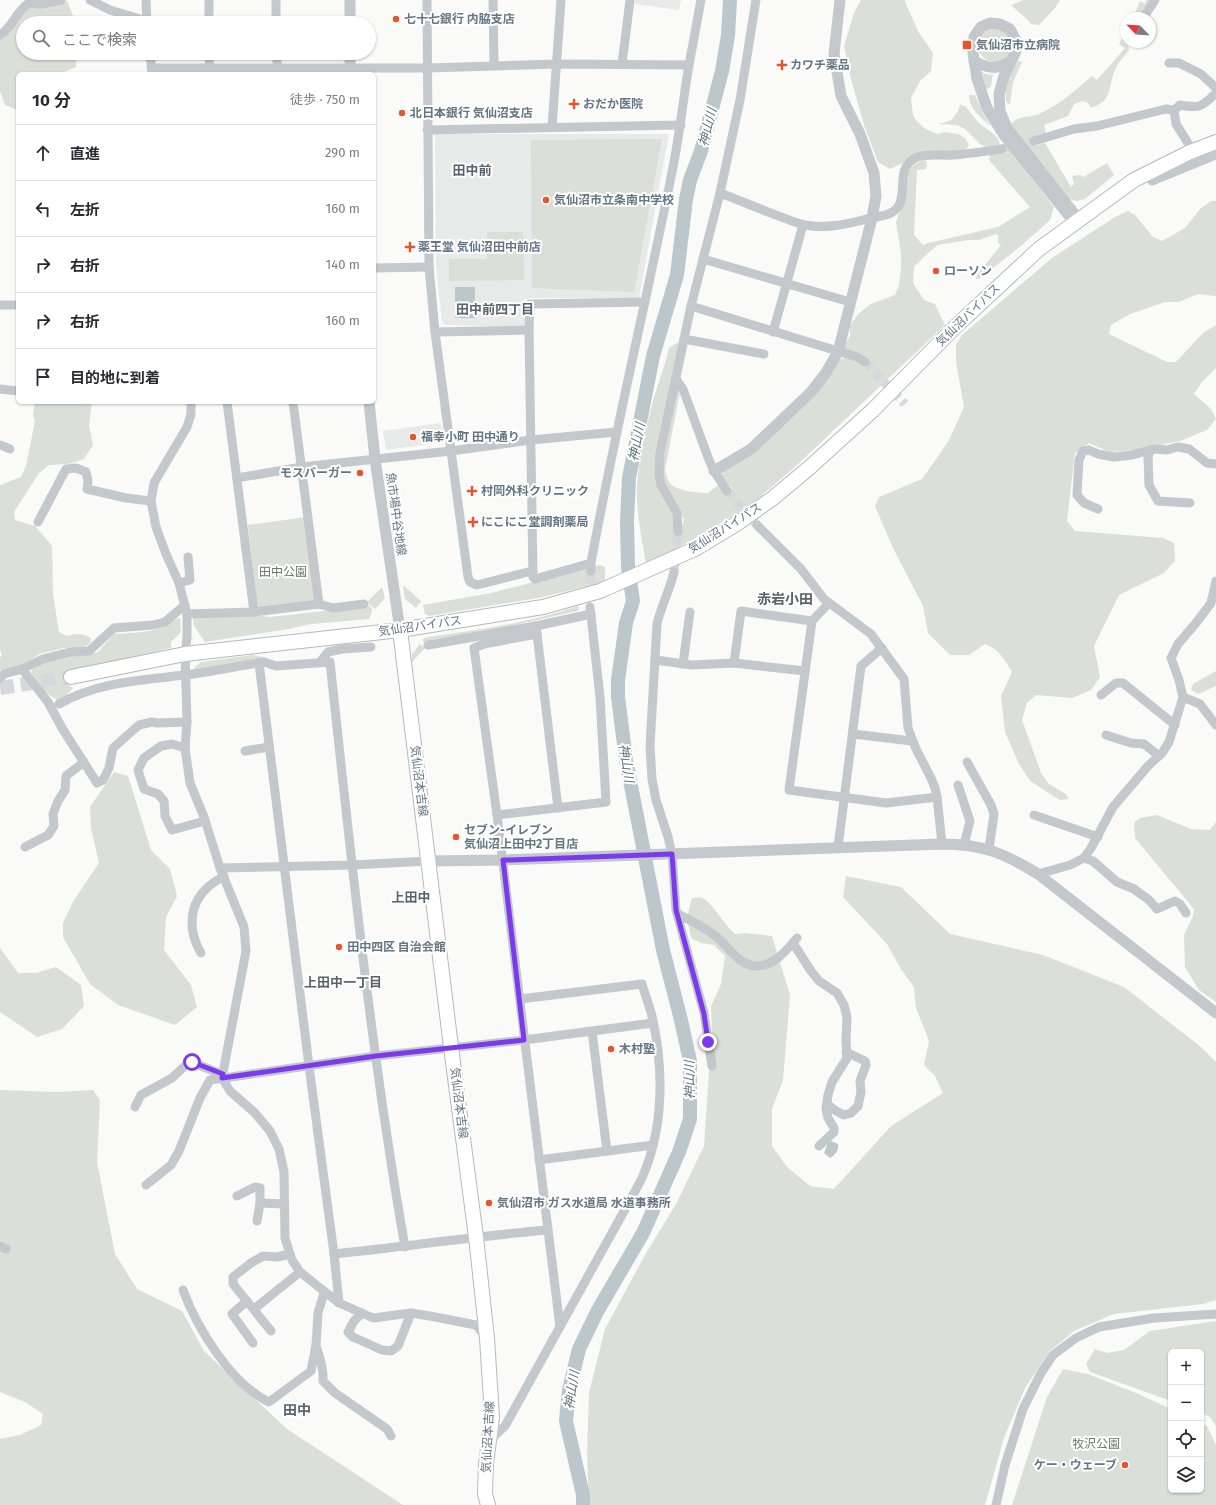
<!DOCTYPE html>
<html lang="ja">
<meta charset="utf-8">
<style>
:root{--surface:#fff;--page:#f7f7f7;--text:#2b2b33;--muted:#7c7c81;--line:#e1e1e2}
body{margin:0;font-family:"Fira Sans","Noto Sans JP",sans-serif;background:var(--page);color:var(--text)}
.controls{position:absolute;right:12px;bottom:12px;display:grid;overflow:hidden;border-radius:6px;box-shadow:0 1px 3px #0004}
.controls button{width:36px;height:36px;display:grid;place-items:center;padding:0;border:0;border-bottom:1px solid var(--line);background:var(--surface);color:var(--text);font:20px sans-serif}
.compass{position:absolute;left:1120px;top:12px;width:36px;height:36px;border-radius:50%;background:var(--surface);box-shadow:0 1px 3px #0004;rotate:295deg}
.stop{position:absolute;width:12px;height:12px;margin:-9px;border:3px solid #7c3aed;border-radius:50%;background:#fff}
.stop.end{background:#7c3aed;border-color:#fff;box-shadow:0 1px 4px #0008}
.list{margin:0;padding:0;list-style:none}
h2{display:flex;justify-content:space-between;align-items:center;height:52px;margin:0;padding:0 16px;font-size:17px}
h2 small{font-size:13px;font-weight:400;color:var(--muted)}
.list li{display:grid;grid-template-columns:26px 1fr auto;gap:12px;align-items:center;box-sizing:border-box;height:56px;padding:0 16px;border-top:1px solid var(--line)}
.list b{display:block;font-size:15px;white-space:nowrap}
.list em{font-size:13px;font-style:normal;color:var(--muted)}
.icon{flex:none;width:22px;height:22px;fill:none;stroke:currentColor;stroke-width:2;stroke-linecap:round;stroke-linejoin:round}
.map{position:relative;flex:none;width:1216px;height:1505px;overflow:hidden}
.search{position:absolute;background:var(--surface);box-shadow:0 1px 3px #0004;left:16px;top:16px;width:360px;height:44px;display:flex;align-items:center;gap:10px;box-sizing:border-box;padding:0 14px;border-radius:22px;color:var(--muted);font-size:15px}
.panel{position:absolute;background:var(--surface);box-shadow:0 1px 3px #0004;left:16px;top:72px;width:360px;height:332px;border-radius:6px}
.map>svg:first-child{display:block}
</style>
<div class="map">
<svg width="1216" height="1505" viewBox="0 0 1216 1505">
<rect width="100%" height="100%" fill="#fafaf8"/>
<!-- built -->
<g fill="#e8e9e9">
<polygon points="635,0 681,0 679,10 635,4"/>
<polygon points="435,134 669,134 639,298 530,298 524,300 525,324 521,327 446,325 442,322 436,265"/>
<polygon points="441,423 444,442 386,450 383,431"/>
</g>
<!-- green -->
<g fill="#dadfd7">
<polygon points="59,0 67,1 76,23 23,23 23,53 76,53 76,67 59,74 18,74 18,110 5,105 0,91 0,29 3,29 28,7"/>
<polygon points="861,0 905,0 905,2 919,33 933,53 931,71 920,81 911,98 913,115 916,120 924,128 930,131 938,134 944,132 958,134 965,138 969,145 966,149 903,163 890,169 878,162 864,125 851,79 844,46 854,13"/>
<polygon points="1024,0 1060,0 1055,8 1039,25 1031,24 1028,20 1011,5"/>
<polygon points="1146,0 1153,0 1141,18 1133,18 1140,1 1145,4"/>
<circle cx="995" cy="45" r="17"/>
<path d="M 1126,31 L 1126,42 L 1128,42 L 1129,50 C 1125,56 1119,61 1116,68 C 1107,85 1115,100 1091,108 L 1088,103 L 1083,101 L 1074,104 L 1068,116 L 1044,125 L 1046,134 L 1031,138 L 1033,146 L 1045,143 L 1071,187 L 1074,184 L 1072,176 L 1080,175 L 1083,177 L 1107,163 L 1114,175 L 1085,199 L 1077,201 L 1067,199 L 1011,124 C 1018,115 1030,118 1039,114 C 1059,105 1076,90 1092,76 L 1097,80 L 1125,48 L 1119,44 Z"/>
<path d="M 1020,61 L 1022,62 L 1013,82 L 1010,104 L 1007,103 C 1002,90 1010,74 1017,62 Z"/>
<polygon points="980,71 988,75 993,74 991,86 988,89 985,88"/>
<path d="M 970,95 L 975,95 L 983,113 L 991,126 C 981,118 970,110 969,96 Z"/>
<path d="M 960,105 L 965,106 C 970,111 973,117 978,122 C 985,129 999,134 1000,145 L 986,147 L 980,144 L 965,129 L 957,125 L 938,124 C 951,122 956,118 960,105 Z"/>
<polygon points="662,139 634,292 532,288 531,140"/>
<path d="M 1011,152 L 1054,207 L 1050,220 L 1021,246 L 979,279 L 976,279 L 977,275 L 1001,245 L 998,243 L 998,235 L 996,234 L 979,240 L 968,240 L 938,245 L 928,253 L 914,267 L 913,283 L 924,300 L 935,304 L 945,325 L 797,465 L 761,496 L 747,508 L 721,523 L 666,555 L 646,564 C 642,539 636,514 637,488 C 638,460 646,428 653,401 C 658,383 665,366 669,348 L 677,343 L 682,344 L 656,469 L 682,528 L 684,519 L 665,489 L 661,473 L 677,386 L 680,391 L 665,470 C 666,474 667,480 670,483 C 676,491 698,493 708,493 L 718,485 L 726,494 L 732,489 L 722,477 L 722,472 L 837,360 C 848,356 858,359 866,366 L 869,363 L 846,352 L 843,347 L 850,336 L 850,326 L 858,314 L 871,304 L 895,295 L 899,285 L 901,269 L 901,253 L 896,222 L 906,196 L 906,179 L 910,169 L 915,164 L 924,160 L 926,161 L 927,166 L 926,169 L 917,170 L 914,235 L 923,245 L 928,243 L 998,227 L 1030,207 L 989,160 L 990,155 Z"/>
<path d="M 1211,201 L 1216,201 L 1216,296 L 1198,294 L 1179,302 L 1165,302 L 1130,314 L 1111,325 L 1109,334 L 1167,362 L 1176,362 L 1203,333 L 1216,325 L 1216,368 L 1202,382 L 1194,394 L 1211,409 L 1216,419 L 1207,430 L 1180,441 L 1136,450 L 1109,452 L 1089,443 L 1075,453 L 1067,521 L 1075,531 L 1163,538 L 1174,543 L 1175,561 L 1164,573 L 1119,595 L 1094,646 L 1100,677 L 1091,690 L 1072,698 L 1036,695 L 1027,703 L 1022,720 L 1041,773 L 1049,784 L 1066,794 L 1069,799 L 1060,800 L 1030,781 L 1019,764 L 1005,732 L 1001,696 L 1012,672 C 1004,659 1000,650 985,644 L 969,655 L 950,655 L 928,633 L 923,606 L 893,548 L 875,506 L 879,497 L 922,479 L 948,442 L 964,407 L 956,362 L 956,345 L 962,335 L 1052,258 L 1115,217 L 1128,211 L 1135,215 L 1153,237 L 1162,241 L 1185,228 L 1200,209 Z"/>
<polygon points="487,232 523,232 524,280 449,281 449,259 487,259"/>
<path d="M 35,402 L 92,402 L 89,425 L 93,445 L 84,459 L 68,464 L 49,465 L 39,473 L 14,512 L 15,520 L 35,526 L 52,546 L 53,594 L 59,632 L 67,636 C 76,633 82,633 91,638 L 90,643 L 84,647 L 64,648 L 39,654 L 23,666 L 3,671 L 0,669 L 0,658 L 2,654 L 0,650 L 0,485 L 21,477 L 26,466 L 35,421 L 33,415 Z"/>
<polygon points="306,517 317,600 257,608 248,525"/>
<polygon points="600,565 605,567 605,582 538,598 429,616 425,614 423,605 491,593"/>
<polygon points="403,585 421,601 416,608 405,599"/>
<polygon points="382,587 385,598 375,609 367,602"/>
<polygon points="367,605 371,607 372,611 369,619 311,624 289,629 205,642 194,626 193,618 198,617 252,615 270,617 361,607"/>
<path d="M 578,606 L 579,609 L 577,611 L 494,630 L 433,639 L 426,643 L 423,642 L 423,639 L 428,637 C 479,630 529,623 578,606 Z"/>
<path d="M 180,618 L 181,632 L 171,642 L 171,648 L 90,667 L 74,669 L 64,674 L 63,682 L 73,688 L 60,702 L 44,691 L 31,672 L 37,662 L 61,657 L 89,654 L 98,652 L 114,634 C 127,633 141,633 154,630 C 164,627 171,621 180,618 Z"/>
<polygon points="420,644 425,648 412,662 412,654"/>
<polygon points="253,655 267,658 199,670 194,669 195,667 201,662"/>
<polygon points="1216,671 1216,686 1198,694 1191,690 1193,684"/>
<polygon points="114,772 128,776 151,850 170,869 177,896 166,917 164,950 191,985 197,1007 175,1025 118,1005 90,984 63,937 63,923 74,900 99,863 91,828 90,807"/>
<polygon points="1157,815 1191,829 1210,830 1216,822 1216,1002 1199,990 1185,967 1184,935 1193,916 1194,909 1135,838 1134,823 1140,818"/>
<path d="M 846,876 L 901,887 L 950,934 L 1043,955 L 1124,987 L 1201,1047 L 1216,1062 L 1216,1300 L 1203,1304 L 1114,1314 L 1074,1331 L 1049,1352 L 1025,1388 L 1004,1438 L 985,1505 L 589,1505 L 587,1453 L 589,1393 L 605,1329 L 645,1255 L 676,1204 L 704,1146 L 712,1029 L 711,1006 L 721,984 L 725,956 L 714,945 L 701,943 L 691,938 L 687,918 L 692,898 C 695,898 699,897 702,898 C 712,902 725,926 735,934 L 746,933 L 772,936 L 790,995 L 783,1080 L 772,1109 L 772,1146 L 787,1167 L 810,1186 L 834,1189 L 891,1126 L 943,1093 L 935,1076 L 924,1065 L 929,1041 L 916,1008 L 914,987 L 901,969 L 887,944 L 843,897 Z"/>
<polygon points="0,948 18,973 36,973 56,967 81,985 84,1006 62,1029 37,1037 0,1012"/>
<polygon points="0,1090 57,1092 93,1090 100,1100 97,1162 115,1254 137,1289 182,1311 204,1351 287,1429 403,1505 0,1505 0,1439 20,1435 41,1425 43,1414 25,1402 0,1392"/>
<polygon points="1216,1321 1216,1426 1210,1417 1201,1413 1201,1352 1171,1352 1171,1401 1090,1372 1086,1364 1095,1349 1107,1353 1124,1350 1150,1331"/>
<polygon points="1063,1369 1088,1374 1136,1393 1171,1409 1171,1490 1201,1490 1201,1424 1207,1426 1216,1445 1216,1505 1012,1505 1047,1397"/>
</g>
<!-- water -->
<g fill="#bbc7cb">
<rect x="455" y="287" width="20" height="31"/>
<path d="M 831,1141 L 838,1144 C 839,1150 835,1155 830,1158 L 824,1153 L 828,1143 Z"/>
</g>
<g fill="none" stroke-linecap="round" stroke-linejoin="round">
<!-- river -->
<polyline stroke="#bbc7cb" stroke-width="14" points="583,1505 583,1495 566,1421 569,1390 579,1349 598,1310 643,1233 679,1152 690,1119 690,1061 680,1016 663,950 626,760 618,697 618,680 626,623 633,601 628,567 627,521 629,478 653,356 677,275 686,199 690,180 701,151 722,71 728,35 730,0"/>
<!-- minor-tunnel -->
<g stroke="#d5d9db" stroke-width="9" stroke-dasharray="9 4.5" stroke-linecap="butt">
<polyline points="1002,149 1034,141"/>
<polyline points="865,362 905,404"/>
<polyline points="727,491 757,525"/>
<polyline points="674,572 678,532"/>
<polyline points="590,597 591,571"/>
</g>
<!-- trunk-tunnel -->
<polyline stroke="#d5d9db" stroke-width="14" stroke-dasharray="14 7" stroke-linecap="butt" points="0,688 71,677"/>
<defs>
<polyline id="primary" points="400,630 451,1047 476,1237 487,1338 492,1417 486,1464 485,1494 488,1505"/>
<polyline id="trunk" points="71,677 185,654 400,630 543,607 600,591 697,548 738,523 773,498 809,468 873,410 955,327 1039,249 1134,180 1188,153 1216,142"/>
</defs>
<!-- primary casing -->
<use href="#primary" stroke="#b5babe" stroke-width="16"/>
<!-- trunk casing -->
<use href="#trunk" stroke="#b4b9bd" stroke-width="16"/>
<!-- minor -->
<g stroke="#c3c8cc" stroke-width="9">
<polyline points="90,0 110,10 147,21"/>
<polyline points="146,0 147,23"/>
<polyline points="209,0 209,23"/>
<polyline points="276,0 276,23"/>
<polyline points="427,0 429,267 435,332 468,577 470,582 477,585 532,571"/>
<polyline points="493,0 494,65"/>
<polyline points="1143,18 1155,0"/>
<path d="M 0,35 C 13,27 16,11 29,3 L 41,4 L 61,0"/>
<polyline points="150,53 152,73"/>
<polyline points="209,53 210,74"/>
<polyline points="277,53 277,74"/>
<polyline points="1169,63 1179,63 1201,74 1216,88"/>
<polyline points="622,64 630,0"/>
<polyline points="151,68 428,68 557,64 689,65"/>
<polyline points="552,127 561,0"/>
<polyline points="427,130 681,125"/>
<polyline points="1034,141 1074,129 1097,126 1166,109 1174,110"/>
<path d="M 1193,151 L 1176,124 L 1174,110 L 1180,105 C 1198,108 1201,108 1214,95 L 1216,94"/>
<polyline points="1144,175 1152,181 1216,155"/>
<path d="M 720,193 C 739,200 757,208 776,215 C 785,218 795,223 805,225 C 827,229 849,224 870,218 C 880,216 891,216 898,207 C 908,192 895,169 915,158 C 925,153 942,156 953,155 C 969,154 986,151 1002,149"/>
<polyline points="703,259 850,302"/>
<polyline points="374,268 429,267"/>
<polyline points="0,305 18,305"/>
<polyline points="691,306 857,357 865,362"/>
<polyline points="435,332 529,330"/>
<polyline points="773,332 803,225"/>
<polyline points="684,339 764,354"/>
<polyline points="676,379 683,389 709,460 714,471 727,491"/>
<polyline points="0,389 18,391"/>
<polyline points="191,402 191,414 187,427 154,483 151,501 156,527 166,554 179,583 187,614 187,637 185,654 187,722 185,748 190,783 204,817 220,868 244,927 246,951 222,1078 230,1091 254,1112 270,1131 279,1149 284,1172 285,1238 292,1260 300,1272 339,1303 373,1318 411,1313 430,1316 476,1325 486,1337"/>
<polyline points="0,445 10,449"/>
<polyline points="1150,451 1148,456 1149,485 1158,501 1190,503"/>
<polyline points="237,478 302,467 451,451 531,440 616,432"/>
<polyline points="1098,509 1084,503 1077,495 1079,460 1083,451 1089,450 1098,454 1114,457 1132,455 1154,449 1167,450 1178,447 1189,449 1207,463 1216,464"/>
<polyline points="38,522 66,469 76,468 86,472 88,481 87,489 126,498 151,501"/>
<polyline points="757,525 801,569 824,599 871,634 904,679 908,728 916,749 931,778 935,788 937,797 942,844"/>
<polyline points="678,532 677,513 661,485 659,475 660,453 691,306 720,193 740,100 756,0"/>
<polyline points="591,563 535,579 533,577 529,330 530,304 645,302"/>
<path d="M 591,571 L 591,563 C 615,430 647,299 673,167 C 680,133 683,99 689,65 C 693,43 697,22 701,0"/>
<path d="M 674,572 C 670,590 661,606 657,624 L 650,746 L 652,779 L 656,800 L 668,837 L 672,854 L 676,910 L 704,1013 L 712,1066"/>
<polyline points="179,583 190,580 188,557"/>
<polyline points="829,603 812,621 789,790 886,803 937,797"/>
<polyline points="319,604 333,608 364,604"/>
<polyline points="185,605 165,622 153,625 114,628 89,651 70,652 43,659 22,669 48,702 62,728 97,783 103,780 109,768 113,748 139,725 152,722 157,723 187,722"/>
<polyline points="254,612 319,604 293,402"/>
<polyline points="187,614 254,612 227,402"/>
<polyline points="537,634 484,644 474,648 497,815 560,1327"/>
<polyline points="428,645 536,626"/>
<polyline points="655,660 692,665 734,663 805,671"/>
<polyline points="320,662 328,652 342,649 371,647"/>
<polyline points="259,663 309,1066 334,1254 339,1303"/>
<polyline points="734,663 741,611 812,621"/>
<polyline points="683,664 690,612"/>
<polyline points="0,678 4,674 22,669"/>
<polyline points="1101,695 1116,683 1123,683 1175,725"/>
<polyline points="1183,697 1200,704 1216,725"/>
<path d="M 59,704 C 97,682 142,680 185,675 C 211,672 237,666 264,662 L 276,666 L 330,662 C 351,857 371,1053 405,1247"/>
<polyline points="853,734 912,741"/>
<polyline points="1106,735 1131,743 1144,744 1159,756"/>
<polyline points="185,748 172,744 161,746 144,758 138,770 144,789 158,794 164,801 165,816 172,830 205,821"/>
<polyline points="245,751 269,747"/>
<polyline points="967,762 991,805 994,814 989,849"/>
<polyline points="958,785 970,821 964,845"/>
<polyline points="558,808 536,626 591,614"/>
<polyline points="497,815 606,802 600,697 590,607"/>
<polyline points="1034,815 1098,837"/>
<polyline points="25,847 48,835 54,826 53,814 58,801 65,790 66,776 84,762"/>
<polyline points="838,847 861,666 882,648"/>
<polyline points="1084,858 1093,861 1117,882 1134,889 1149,900 1157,909 1175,901 1180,904 1186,913"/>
<polyline points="220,868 352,865 429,861"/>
<polyline points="1038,874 1070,865 1084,858 1091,848 1113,807 1148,766 1162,753 1169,742 1183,697 1179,680 1171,658 1178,644 1196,623 1211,603 1216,581"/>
<path d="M 677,913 C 690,921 707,928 719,939 C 727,946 734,957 743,962 C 766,975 784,954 797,938"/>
<polyline points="793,943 811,971 819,981 837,993 844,1005 847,1017 846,1040 847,1058 832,1082 828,1095 826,1109 828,1118 834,1128 834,1132 819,1146"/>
<path d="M 201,953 C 188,931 188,905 208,887 C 212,883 218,880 224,876"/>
<polyline points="592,1031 607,1151"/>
<polyline points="827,1104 836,1111 844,1115 851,1113 858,1106 861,1092 860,1081 866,1065 865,1061 846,1052"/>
<polyline points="135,1107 141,1095 172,1078 188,1063 192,1062 223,1075"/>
<polyline points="539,1160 653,1145"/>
<polyline points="146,1185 171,1165 179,1151 200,1098 210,1080 376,1056 524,1040 653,1023"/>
<polyline points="237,1196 255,1187 260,1188 260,1203 257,1221"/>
<polyline points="260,1203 284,1204"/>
<polyline points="0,1246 6,1249"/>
<path d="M 334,1254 C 405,1247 476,1236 547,1230"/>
<path d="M 183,1290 C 197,1328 231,1384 269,1402 L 311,1371 L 316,1345 L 318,1313 L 324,1293"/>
<polyline points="247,1301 232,1314 253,1343"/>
<polyline points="254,1309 300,1272"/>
<polyline points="362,1313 354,1321 348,1332 353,1337 382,1350 391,1351 398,1346 411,1313"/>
<polyline points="271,1331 233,1284 233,1277 251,1263 263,1256 277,1257 290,1254"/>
<path d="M 316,1346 C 320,1357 324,1369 323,1381 L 335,1393 L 387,1429 L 391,1436"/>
<path d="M 489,1441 L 505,1426 L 623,1213 C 629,1202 636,1190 642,1178 C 664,1128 664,1069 652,1016 C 649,1005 645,994 642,984 L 520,999"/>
<polyline points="996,1505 1005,1465 1023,1409 1041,1373 1053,1355 1076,1338 1099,1327 1154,1318 1216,1314"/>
</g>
<!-- tertiary -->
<g stroke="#c3c8cc" stroke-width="11">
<polyline points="350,0 350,23"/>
<polyline points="350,53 350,74"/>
<path d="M 974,61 C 989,69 996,70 1011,61"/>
<polyline points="1075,223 1004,135 987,108 977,79 973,53 974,37 981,27 990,23 1000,24 1010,29 1017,42 1016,51 1004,76 999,94 1000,111 1007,128 1079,220"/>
<polyline points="369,402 375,459 400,630"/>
<polyline points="714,471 751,449 811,392 825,374 838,352 872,218 876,196 874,173 860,134 841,96 834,54 840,0"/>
<path d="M 429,861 L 503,860 L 942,844 C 982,844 1004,853 1038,874 L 1216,1013"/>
</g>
<!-- primary -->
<use href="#primary" stroke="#fff" stroke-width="14"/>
<!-- trunk -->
<use href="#trunk" stroke="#fff" stroke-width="14"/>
</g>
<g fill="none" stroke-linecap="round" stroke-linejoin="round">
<!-- route -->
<polyline stroke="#7c3aed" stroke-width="5" points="192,1062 223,1074 222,1078 376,1056 524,1040 503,860 510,860 672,854 676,910 704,1014 708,1042"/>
</g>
<!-- markers -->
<g fill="#e4572e" stroke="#fff" stroke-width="1.5">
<circle cx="396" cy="19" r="4"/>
<rect x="962" y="40" width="10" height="10" rx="2"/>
<path d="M780 59h4v4h4v4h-4v4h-4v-4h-4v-4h4z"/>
<path d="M572 98h4v4h4v4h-4v4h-4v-4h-4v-4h4z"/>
<circle cx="402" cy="113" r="4"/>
<circle cx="546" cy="200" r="4"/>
<path d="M408 241h4v4h4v4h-4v4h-4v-4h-4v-4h4z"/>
<circle cx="936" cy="271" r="4"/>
<circle cx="413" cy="437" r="4"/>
<circle cx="360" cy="473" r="4"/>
<path d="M470 485h4v4h4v4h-4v4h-4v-4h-4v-4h4z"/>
<path d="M471 516h4v4h4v4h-4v4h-4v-4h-4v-4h4z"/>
<circle cx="456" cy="837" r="4"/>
<circle cx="339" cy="947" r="4"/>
<circle cx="611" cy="1049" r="4"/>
<circle cx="489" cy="1203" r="4"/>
<circle cx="1125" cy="1465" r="4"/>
</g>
<g text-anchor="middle" stroke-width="4" stroke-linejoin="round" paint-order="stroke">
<!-- poi labels -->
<g font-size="12" font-weight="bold" fill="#657683" stroke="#fff" text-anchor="start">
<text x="404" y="23">七十七銀行 内脇支店</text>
<text x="976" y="49">気仙沼市立病院</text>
<text x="790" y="69">カワチ薬品</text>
<text x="583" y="108">おだか医院</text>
<text x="410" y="117">北日本銀行 気仙沼支店</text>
<text x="554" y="204">気仙沼市立条南中学校</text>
<text x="418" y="251">薬王堂 気仙沼田中前店</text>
<text x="944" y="275">ローソン</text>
<text x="421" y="441">福幸小町 田中通り</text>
<text x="352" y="477" text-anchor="end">モスバーガー</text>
<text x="481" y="495">村岡外科クリニック</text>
<text x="481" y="526">にこにこ堂調剤薬局</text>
<text x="464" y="834">セブン-イレブン<tspan x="464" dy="14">気仙沼上田中2丁目店</tspan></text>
<text x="347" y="951">田中四区 自治会館</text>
<text x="619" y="1053">木村塾</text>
<text x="497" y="1207">気仙沼市 ガス水道局 水道事務所</text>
<text x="1117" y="1469" text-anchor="end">ケー・ウェーブ</text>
</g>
<!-- street labels -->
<g font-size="12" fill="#657683" stroke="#fff">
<text transform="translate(968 315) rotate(-44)" y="4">気仙沼バイパス</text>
<text transform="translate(396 514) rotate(82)" y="4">魚市場中谷地線</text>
<text transform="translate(725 528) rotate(-32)" y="4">気仙沼バイパス</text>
<text transform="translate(420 626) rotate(-8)" y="4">気仙沼バイパス</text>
<text transform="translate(419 781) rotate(83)" y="4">気仙沼本吉線</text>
<text transform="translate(459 1103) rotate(83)" y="4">気仙沼本吉線</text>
<text transform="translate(488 1437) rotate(-87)" y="4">気仙沼本吉線</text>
</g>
<!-- park labels -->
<g font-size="12" fill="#687a64" stroke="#fff">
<text x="283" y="576">田中公園</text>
<text x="1096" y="1448">牧沢公園</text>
</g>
<!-- water labels -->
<g font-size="13" font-style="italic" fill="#60757c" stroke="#fff">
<text transform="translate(707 127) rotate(-76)" y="5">神山川</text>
<text transform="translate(636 442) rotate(-79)" y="5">神山川</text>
<text transform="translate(627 763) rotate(81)" y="5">神山川</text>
<text transform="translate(689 1080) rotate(-91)" y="5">神山川</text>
<text transform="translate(571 1390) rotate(-81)" y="5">神山川</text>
</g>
<!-- neighbourhood labels -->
<g font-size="13" font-weight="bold" fill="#57646e" stroke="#fff">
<text x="472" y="175">田中前</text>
<text x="495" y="314">田中前四丁目</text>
<text x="411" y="902">上田中</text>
<text x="343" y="987">上田中一丁目</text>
</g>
<!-- quarter labels -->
<g font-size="14" font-weight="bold" fill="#57646e" stroke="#fff">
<text x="785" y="604">赤岩小田</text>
<text x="297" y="1415">田中</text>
</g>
</g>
</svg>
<div class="controls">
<button>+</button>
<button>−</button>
<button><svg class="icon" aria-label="locate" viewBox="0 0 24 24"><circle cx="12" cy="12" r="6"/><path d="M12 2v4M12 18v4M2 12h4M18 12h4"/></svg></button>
<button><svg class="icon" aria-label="layers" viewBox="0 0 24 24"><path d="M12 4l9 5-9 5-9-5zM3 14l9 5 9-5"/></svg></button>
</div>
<svg class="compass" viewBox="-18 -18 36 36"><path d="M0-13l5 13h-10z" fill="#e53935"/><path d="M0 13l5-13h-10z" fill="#7c7c81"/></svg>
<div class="stop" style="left:192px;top:1062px"></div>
<div class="stop end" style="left:708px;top:1042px"></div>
<div class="search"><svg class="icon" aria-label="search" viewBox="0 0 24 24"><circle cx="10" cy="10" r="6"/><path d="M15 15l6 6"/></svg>ここで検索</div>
<section class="panel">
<h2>10 分<small>徒歩 · 750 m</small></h2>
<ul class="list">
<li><svg class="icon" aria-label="ahead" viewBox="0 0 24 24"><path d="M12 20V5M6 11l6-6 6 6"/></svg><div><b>直進</b></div><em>290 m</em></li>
<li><svg class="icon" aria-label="left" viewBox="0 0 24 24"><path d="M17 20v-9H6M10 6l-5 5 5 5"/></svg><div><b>左折</b></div><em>160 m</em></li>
<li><svg class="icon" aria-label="right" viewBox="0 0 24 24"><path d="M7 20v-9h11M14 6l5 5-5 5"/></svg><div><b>右折</b></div><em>140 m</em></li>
<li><svg class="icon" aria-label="right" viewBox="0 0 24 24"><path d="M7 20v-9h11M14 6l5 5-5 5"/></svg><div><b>右折</b></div><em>160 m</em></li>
<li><svg class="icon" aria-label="arrive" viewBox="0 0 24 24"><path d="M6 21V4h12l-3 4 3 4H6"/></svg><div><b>目的地に到着</b></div></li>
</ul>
</section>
</div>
